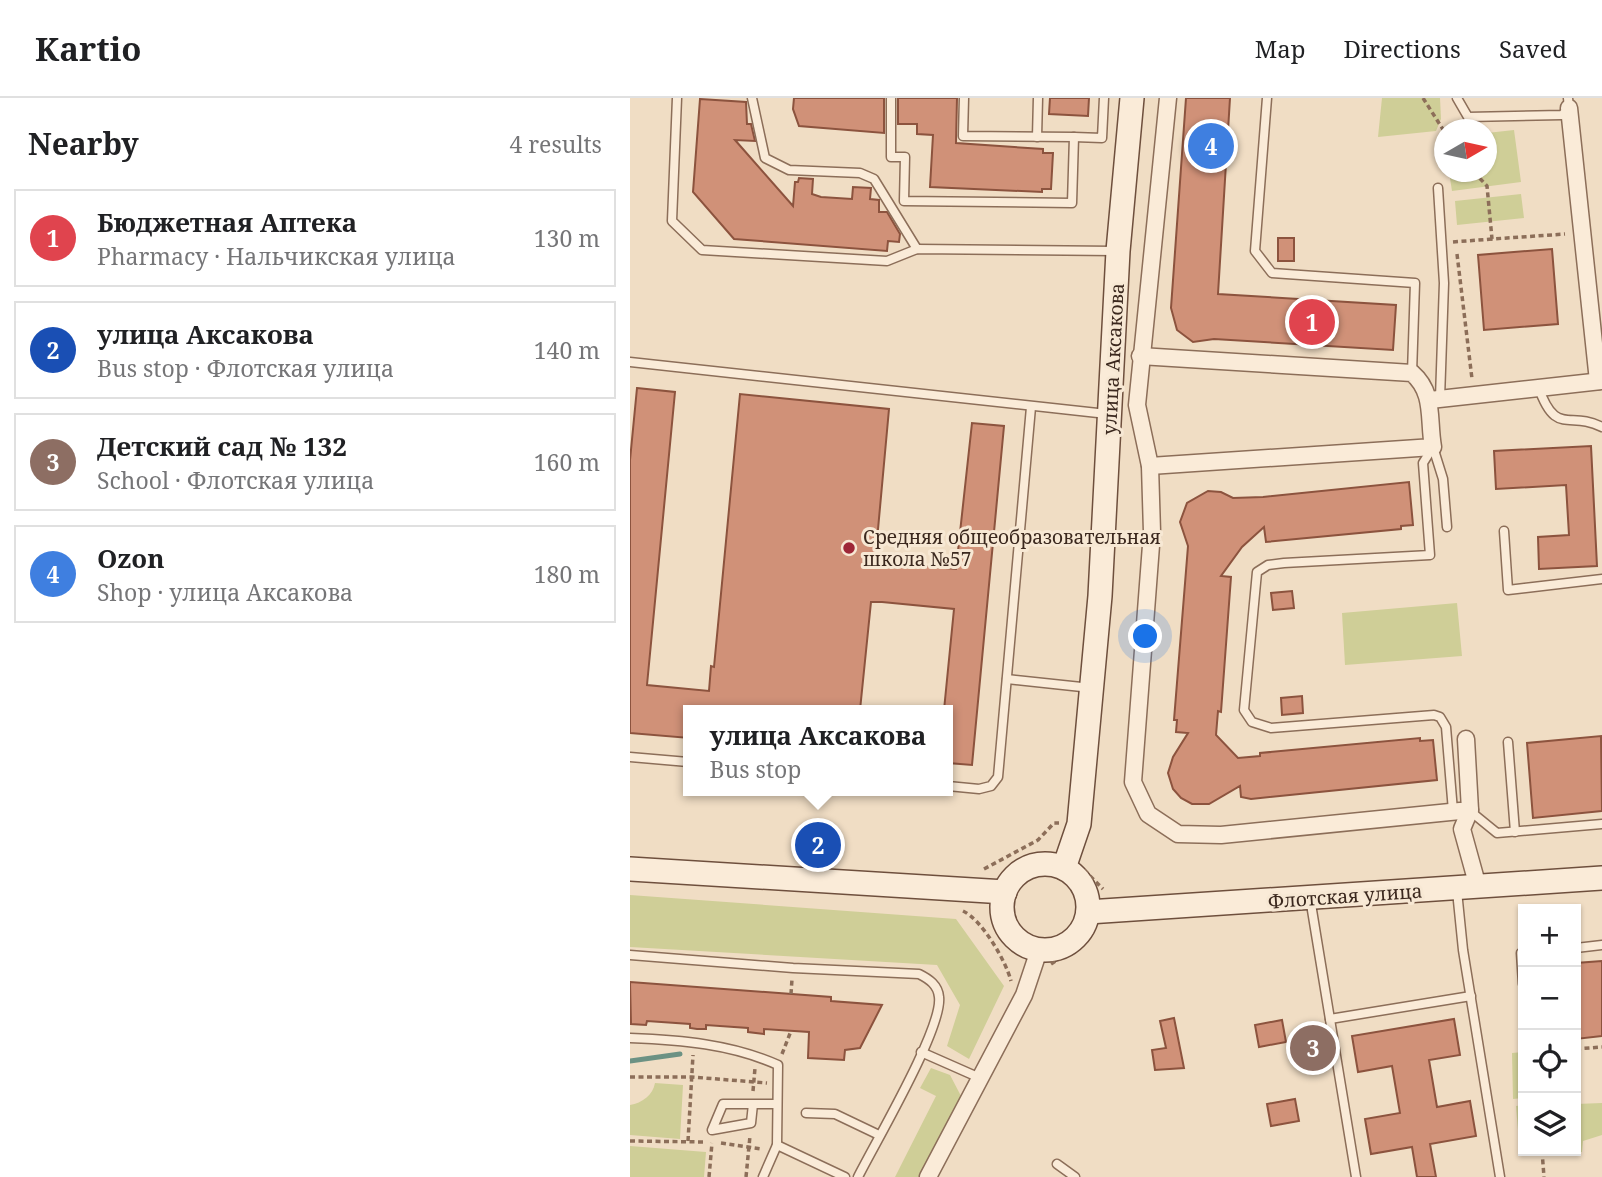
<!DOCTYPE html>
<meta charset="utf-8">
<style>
:root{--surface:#fff;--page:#f6f6f6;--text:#202124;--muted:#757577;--line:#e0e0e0;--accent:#9e2737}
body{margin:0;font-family:"Noto Serif",serif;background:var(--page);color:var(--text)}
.controls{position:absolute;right:21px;bottom:21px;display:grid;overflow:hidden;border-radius:0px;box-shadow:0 2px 5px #0004}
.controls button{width:63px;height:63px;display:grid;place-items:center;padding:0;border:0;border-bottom:2px solid var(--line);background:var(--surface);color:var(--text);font:35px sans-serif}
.compass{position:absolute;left:804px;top:21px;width:63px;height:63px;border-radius:50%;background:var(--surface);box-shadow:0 2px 5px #0004;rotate:81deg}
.you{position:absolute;left:516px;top:539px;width:24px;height:24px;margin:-18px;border:5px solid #fff;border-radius:50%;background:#1a73e8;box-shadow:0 0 0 10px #1a73e833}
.badge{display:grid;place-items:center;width:46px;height:46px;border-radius:50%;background:var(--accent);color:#fff;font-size:23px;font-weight:700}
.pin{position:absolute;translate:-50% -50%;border:4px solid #fff;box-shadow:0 2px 7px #0006}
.popup{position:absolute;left:53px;top:607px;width:270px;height:91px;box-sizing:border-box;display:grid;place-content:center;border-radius:0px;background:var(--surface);filter:drop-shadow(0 2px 5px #0005);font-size:23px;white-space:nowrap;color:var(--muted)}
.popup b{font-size:26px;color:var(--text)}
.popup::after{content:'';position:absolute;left:50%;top:100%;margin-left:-14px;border:14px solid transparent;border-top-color:var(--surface)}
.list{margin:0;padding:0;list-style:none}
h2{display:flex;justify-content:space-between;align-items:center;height:91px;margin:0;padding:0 28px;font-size:30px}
h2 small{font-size:23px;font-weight:400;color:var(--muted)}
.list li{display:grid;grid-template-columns:46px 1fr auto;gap:21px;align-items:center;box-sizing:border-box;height:98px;margin:0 14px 14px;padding:0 14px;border:2px solid var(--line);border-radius:0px}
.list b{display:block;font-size:26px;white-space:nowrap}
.list p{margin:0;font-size:23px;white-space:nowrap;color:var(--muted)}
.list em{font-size:23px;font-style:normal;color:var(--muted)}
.icon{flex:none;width:38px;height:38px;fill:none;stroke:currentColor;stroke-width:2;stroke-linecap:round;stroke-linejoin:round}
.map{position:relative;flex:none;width:972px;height:1079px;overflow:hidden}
header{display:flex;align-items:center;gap:42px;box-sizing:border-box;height:98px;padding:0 35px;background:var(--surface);border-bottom:2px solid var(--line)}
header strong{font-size:33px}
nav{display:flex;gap:38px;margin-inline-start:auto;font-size:24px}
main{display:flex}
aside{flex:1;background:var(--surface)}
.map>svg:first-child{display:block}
</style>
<header>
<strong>Kartio</strong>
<nav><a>Map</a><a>Directions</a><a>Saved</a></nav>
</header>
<main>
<aside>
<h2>Nearby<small>4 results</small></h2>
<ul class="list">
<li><span class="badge" style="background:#e0444e">1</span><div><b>Бюджетная Аптека</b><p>Pharmacy · Нальчикская улица</p></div><em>130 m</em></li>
<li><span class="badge" style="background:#1a4fb4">2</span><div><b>улица Аксакова</b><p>Bus stop · Флотская улица</p></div><em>140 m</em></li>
<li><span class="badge" style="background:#8d6e63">3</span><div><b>Детский сад № 132</b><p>School · Флотская улица</p></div><em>160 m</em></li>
<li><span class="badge" style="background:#3f7fe0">4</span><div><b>Ozon</b><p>Shop · улица Аксакова</p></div><em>180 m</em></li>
</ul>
</aside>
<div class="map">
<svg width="972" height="1079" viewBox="0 0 972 1079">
<rect width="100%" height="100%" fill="#f0ddc4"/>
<!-- green -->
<g fill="#cfce97">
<polygon points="752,0 810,0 811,21 806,33 748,39"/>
<polygon points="884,32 891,84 822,93 819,74 856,74 857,35"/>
<polygon points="891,96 894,120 827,127 825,103"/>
<polygon points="827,505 832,558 715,567 712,515"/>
<polygon points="0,797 326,821 374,888 339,961 317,948 330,907 307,867 0,849"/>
<polygon points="893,954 893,1000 883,1001 882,955"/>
<polygon points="301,970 320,977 331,998 290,1079 265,1079 306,998 290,990"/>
<path d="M 25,985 L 53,987 L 50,1041 L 0,1037 L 0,1007 C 12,1005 23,997 25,985 Z"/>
<polygon points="972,1005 972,1037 953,1043 952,1054 890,1057 886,1008 893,1007 893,1053 946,1053 946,1006"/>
<polygon points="0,1048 76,1054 74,1079 0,1079"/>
</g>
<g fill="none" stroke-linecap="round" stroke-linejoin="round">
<!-- stream -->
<polyline stroke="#6c9284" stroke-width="5" points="0,963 50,956"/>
</g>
<!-- building -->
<g fill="#d09178" stroke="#8c533e" stroke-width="2">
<polygon points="164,0 254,0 254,35 169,28 163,11"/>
<polygon points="268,0 327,0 326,45 413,51 413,55 423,55 421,91 412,91 412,94 300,89 303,37 287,36 287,26 268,26"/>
<polygon points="420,0 459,0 458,18 419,16"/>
<polygon points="556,0 600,0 588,196 766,207 763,252 584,241 563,244 547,232 541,210"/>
<polygon points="70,1 116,4 117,26 121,26 125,43 105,42 163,108 165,84 168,84 169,80 183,81 182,96 191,99 222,101 223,89 241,90 240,101 249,102 249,114 257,114 270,136 269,144 258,143 257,153 104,141 63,94"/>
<rect x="648" y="140" width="16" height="23"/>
<polygon points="922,151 928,226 854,232 848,157"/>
<polygon points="7,290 45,294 17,587 79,593 81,568 84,569 110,296 259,311 245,464 326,471 342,325 374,328 342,667 318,665 318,612 314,612 324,511 252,504 241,504 230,612 59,612 59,640 0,635 0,362"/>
<polygon points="961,348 967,468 909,471 908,439 939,437 936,387 866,391 864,353"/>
<polygon points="779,384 783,427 771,428 771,431 636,444 634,429 612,449 591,478 601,479 591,614 588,613 586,637 608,660 630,658 630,655 790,640 790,643 803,642 807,682 621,701 611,699 610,688 579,706 562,706 551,700 543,691 538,675 543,659 558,635 546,634 547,622 544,622 558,448 550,424 557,405 578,393 591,394 603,400 633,399"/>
<polygon points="662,493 664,510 643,512 641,495"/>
<polygon points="672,598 673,615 652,617 651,600"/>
<polygon points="971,638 972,713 903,720 897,645"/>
<polygon points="972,863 972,938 946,941 946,865"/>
<polygon points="0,884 201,899 201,903 252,907 230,950 215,952 214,962 178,960 179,934 134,931 134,936 118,934 118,930 76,927 76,931 67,931 60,930 60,926 17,923 16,927 1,926"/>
<polygon points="544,920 554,970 525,972 522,952 536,950 530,923"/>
<polygon points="824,921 830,957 799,962 807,1009 840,1003 846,1038 800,1046 806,1079 787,1079 782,1049 741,1056 735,1021 770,1015 762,968 728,974 722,938"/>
<polygon points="652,922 656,944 629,949 625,927"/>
<polygon points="665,1001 669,1023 641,1028 637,1006"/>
</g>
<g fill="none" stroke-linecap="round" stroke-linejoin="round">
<defs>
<g id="lane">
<polyline points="47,0 42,123 72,152 257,163 287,151 485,153"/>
<polyline points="122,0 135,60 159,72 230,75 244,81 287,151"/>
<polyline points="261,0 261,59 275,59 274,103 442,105 444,39 333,38 334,0"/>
<polyline points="637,0 625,153 642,175 785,185 782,275"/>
<polyline points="827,0 838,19 932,17 939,10 938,0"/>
<polyline points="407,39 408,0"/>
<polyline points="444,39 472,40 474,0"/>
<polyline points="808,90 814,185 810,300"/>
<polyline points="0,264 477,316"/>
<path d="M 908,288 C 926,340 939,312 972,329"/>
<polyline points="803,349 793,365 800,457 654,465 638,467 627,474 614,612 622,624 641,630 804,617 810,619 816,629 823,713"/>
<polyline points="803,349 813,381 817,429"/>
<polyline points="874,433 878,492 972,481"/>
<polyline points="377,581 461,590"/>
<polyline points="878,644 885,734"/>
<polyline points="0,659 58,664"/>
<polyline points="318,688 349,691 361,688 368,679 401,309"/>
<polyline points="840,713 867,735 972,726"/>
<polyline points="827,793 833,852 870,1079"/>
<polyline points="680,800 726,1079"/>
<polyline points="946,850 972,847"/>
<polyline points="893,855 891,855 893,886"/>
<path d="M 0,857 L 163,870 L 289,876 C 299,881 308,887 309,899 C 313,930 245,1045 228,1079"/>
<polyline points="700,921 841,898"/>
<path d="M 0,940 C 51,942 101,946 148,967 L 147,1047 L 133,1079"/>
<polyline points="291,954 350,980"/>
<polyline points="123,1006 121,1025 82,1032 93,1006 147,1006"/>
<polyline points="176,1015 205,1016 249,1037"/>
<polyline points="147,1047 215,1079"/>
<polyline points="427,1066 445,1079"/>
</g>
<g id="street">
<polyline points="538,0 507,307 520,368 522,434 503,684 518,716 548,736 591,737 840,712 836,641"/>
<polyline points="939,10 968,283"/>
<path d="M 510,258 L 782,275 C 805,295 798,321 803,349 L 520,368"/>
<polyline points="800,302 972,283"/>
<polyline points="840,712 832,731 848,789"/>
<polyline points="298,1079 394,897 409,852"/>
</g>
<g id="secondary">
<circle cx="415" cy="809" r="43"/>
<polyline points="434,770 449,726 470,498 488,153 502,0"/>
<polyline points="0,771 375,794"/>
<polyline points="458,814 972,780"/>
</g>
</defs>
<!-- lane casing -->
<use href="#lane" stroke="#8c6e59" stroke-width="11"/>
<!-- street casing -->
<use href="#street" stroke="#8c6e59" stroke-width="19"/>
<!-- secondary casing -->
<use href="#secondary" stroke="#6e4f3d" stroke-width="26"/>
<!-- path -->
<g stroke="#8c6e59" stroke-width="3.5" stroke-dasharray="5 3.5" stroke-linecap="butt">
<polyline points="793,0 814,33"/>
<polyline points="844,74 857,88 862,141 935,136"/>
<polyline points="823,144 862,141"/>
<polyline points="827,156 842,281"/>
<polyline points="354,771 408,742 424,725 429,725"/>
<polyline points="454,772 473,791"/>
<path d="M 333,813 C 352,822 376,863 381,883"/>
<polyline points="421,866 452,845 462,834"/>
<polyline points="161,896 162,881"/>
<polyline points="946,951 972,949"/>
<polyline points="152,956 161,933"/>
<polyline points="0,979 62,979 137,985"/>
<polyline points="123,993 125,970"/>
<polyline points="0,1043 76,1044"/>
<polyline points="58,1043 63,957"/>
<polyline points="91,1045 132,1051"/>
<polyline points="912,1053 914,1079"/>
<polyline points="79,1079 82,1045"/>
<polyline points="116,1079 120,1038"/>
</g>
<!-- lane -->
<use href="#lane" stroke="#faebd8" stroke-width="8"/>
<!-- street -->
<use href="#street" stroke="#faebd8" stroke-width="16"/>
<!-- secondary -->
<use href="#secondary" stroke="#faebd8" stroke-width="23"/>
</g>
<!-- markers -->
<circle fill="#9e2737" stroke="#f7e8d4" stroke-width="2.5" cx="219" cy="450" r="7"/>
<g text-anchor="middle" stroke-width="6" stroke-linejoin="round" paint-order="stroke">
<!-- street labels -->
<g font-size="19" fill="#3b281e" stroke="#f7e8d4">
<text transform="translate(483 261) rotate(-87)" y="7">улица Аксакова</text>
<text transform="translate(715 798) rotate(-4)" y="7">Флотская улица</text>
</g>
<!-- poi labels -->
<g font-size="19" fill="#3b281e" stroke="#f7e8d4" text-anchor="start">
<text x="233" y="446">Средняя общеобразовательная<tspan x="233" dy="22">школа №57</tspan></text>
</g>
</g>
</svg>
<div class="controls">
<button>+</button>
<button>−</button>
<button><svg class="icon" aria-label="locate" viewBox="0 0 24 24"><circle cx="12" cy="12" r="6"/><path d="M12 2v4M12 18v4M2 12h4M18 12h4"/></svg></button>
<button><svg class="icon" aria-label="layers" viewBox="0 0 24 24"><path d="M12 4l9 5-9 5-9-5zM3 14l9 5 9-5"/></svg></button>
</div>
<svg class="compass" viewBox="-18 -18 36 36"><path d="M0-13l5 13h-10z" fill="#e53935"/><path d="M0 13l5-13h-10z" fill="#757577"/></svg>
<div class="you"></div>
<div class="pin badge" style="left:682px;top:224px;background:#e0444e">1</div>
<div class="pin badge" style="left:188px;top:747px;background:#1a4fb4">2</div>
<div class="popup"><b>улица Аксакова</b>Bus stop</div>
<div class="pin badge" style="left:683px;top:950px;background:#8d6e63">3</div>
<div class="pin badge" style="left:581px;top:48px;background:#3f7fe0">4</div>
</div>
</main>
